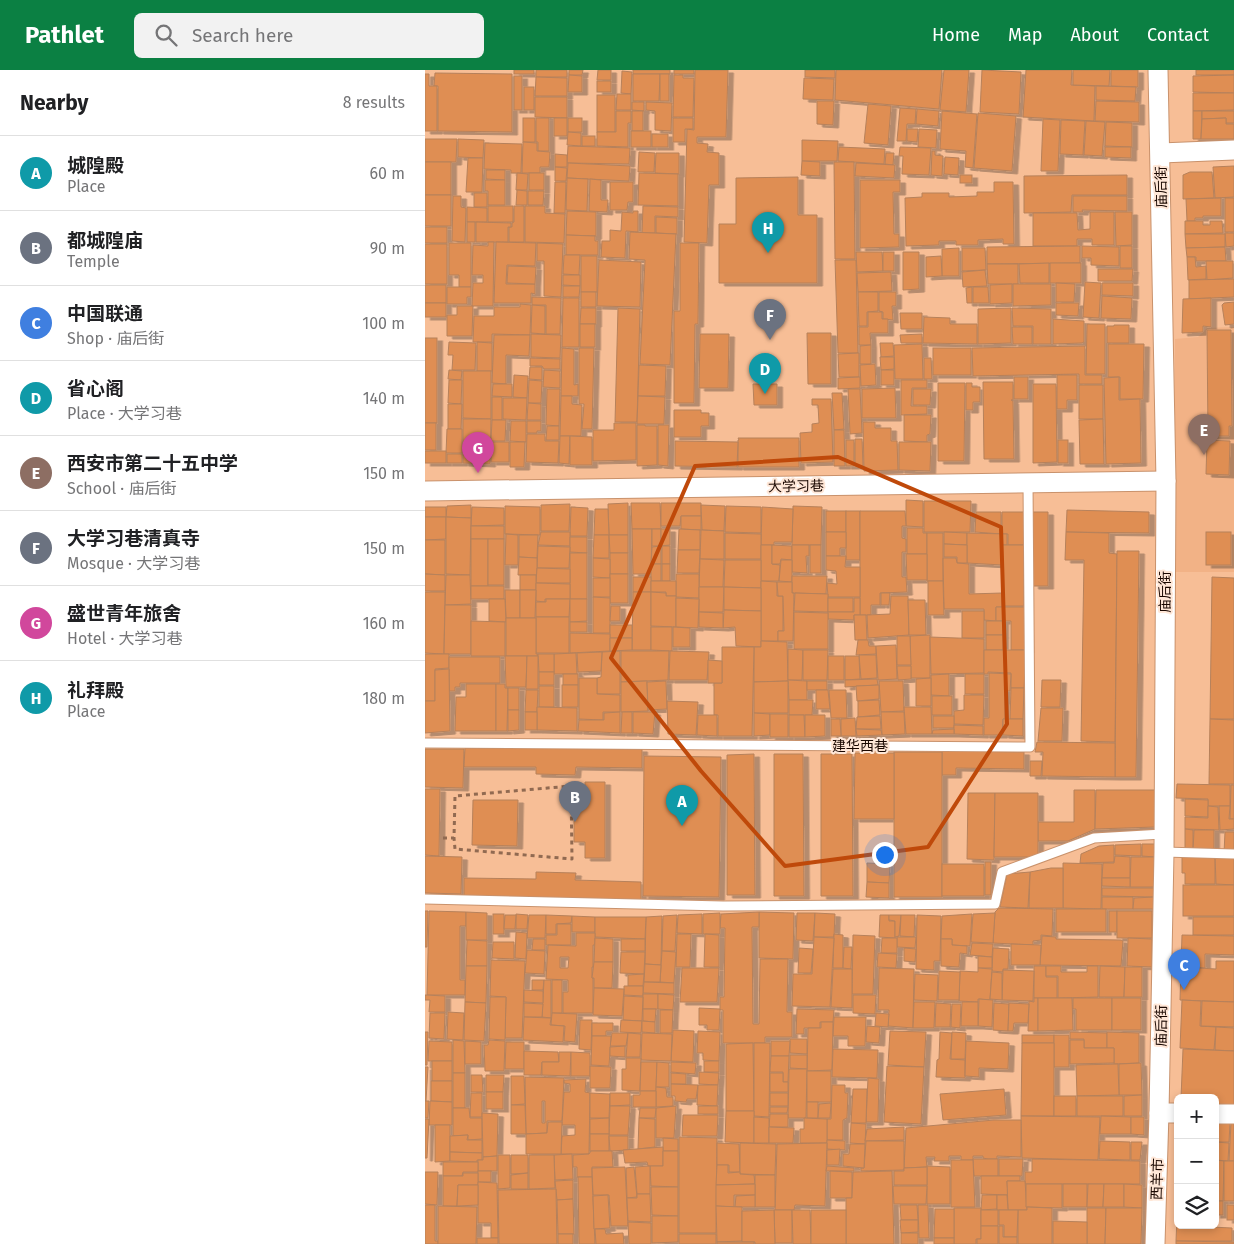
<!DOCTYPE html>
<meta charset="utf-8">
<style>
:root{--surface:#fff;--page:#f2f2f2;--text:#202124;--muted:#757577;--line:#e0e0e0;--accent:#0b8043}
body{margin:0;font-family:"Fira Sans","Noto Sans SC",sans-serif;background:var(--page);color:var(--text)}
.controls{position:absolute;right:15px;bottom:15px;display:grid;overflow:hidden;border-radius:8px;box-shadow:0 2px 8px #0003}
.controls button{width:45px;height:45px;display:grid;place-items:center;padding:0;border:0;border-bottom:1px solid var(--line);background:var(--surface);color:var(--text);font:25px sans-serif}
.you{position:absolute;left:459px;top:784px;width:18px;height:18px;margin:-12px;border:4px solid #fff;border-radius:50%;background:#1a73e8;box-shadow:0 0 0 8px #1a73e833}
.badge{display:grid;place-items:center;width:32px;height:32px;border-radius:50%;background:var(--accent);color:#fff;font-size:16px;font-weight:700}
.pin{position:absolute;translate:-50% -41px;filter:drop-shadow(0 1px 2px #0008)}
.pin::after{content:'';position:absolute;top:26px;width:18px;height:15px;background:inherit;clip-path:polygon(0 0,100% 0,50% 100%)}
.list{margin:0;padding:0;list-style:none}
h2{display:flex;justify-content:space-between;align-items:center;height:65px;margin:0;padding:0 20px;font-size:21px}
h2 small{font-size:16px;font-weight:400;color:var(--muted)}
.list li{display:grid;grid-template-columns:32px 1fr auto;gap:15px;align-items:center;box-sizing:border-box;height:75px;padding:0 20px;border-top:1px solid var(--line)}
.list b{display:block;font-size:19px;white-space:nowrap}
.list p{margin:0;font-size:16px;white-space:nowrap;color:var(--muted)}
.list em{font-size:16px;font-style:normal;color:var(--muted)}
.icon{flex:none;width:28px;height:28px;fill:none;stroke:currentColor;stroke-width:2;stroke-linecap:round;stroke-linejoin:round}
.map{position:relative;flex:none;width:809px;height:1174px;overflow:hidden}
header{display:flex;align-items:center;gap:30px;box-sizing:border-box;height:70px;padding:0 25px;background:var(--accent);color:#fff}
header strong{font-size:24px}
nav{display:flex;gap:28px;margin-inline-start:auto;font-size:18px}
.search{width:350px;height:45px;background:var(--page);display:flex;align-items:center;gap:12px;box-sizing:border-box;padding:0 18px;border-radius:8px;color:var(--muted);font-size:19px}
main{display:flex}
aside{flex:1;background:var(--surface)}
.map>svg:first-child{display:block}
</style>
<header>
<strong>Pathlet</strong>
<div class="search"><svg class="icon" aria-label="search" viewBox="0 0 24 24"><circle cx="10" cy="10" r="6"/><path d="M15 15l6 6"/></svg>Search here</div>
<nav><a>Home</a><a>Map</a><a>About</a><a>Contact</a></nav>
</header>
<main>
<aside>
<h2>Nearby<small>8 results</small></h2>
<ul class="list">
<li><span class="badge" style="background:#0f9aa8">A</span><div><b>城隍殿</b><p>Place</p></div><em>60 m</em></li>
<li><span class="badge" style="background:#6b7280">B</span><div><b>都城隍庙</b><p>Temple</p></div><em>90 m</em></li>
<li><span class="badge" style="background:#3f7fe0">C</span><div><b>中国联通</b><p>Shop · 庙后街</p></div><em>100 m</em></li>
<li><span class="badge" style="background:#0f9aa8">D</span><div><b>省心阁</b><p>Place · 大学习巷</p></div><em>140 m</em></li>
<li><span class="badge" style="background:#8d6e63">E</span><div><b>西安市第二十五中学</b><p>School · 庙后街</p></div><em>150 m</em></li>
<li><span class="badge" style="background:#6b7280">F</span><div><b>大学习巷清真寺</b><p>Mosque · 大学习巷</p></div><em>150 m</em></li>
<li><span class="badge" style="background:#d1479c">G</span><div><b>盛世青年旅舍</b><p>Hotel · 大学习巷</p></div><em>160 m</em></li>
<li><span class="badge" style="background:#0f9aa8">H</span><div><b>礼拜殿</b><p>Place</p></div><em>180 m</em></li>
</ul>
</aside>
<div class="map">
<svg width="809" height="1174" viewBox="0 0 809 1174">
<defs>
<filter id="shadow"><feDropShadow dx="5.5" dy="3" stdDeviation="0" flood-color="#0004"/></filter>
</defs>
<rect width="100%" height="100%" fill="#f7be96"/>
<!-- built -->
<polygon fill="#f2b286" points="809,257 809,502 750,502 750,269 773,267 782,258"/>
<!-- building -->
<g fill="#df8e52" stroke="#b6815b" fill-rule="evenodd" filter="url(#shadow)">
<rect x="89" y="0" width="20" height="4"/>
<rect x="111" y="0" width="31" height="7"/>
<polygon points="144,0 158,0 157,5 144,5"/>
<polygon points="173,0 186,0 186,10 172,10"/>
<rect x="208" y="0" width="37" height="4"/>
<rect x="249" y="0" width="20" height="4"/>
<polygon points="270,0 303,0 301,67 272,67 272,73 283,74 282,82 294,83 294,115 284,115 282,173 259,172 262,59 269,60"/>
<polygon points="380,0 410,0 410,8 380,7"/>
<polygon points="411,0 517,0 514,39 410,30"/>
<polygon points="519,0 544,0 541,42 515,40"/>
<polygon points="557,0 596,2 594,44 555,42"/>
<polygon points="601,0 647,0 646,15 670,16 669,51 598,47"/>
<polygon points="648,0 685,0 684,16 648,15"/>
<polygon points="686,0 713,0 713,17 686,16"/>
<rect x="771" y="0" width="38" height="5"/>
<polygon points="197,1 207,2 206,24 196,23"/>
<polygon points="10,3 87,4 87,62 13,61 13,16 9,16"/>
<polygon points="0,4 4,4 4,16 12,16 12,61 0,61"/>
<polygon points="208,4 235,4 234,31 208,31"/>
<rect x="235" y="4" width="9" height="27"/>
<polygon points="144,5 157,6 157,22 143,22"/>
<polygon points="249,5 258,5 258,8 269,8 268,47 248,47"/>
<polygon points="809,5 809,23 768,22 768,6"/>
<rect x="89" y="6" width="8" height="34"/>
<polygon points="111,7 142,8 142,26 110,26"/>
<polygon points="379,8 409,9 408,30 378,29"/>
<rect x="172" y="11" width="14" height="11"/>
<polygon points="671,16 711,17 710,31 671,30"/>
<rect x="99" y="17" width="10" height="23"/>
<polygon points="768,23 809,23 809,40 768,41"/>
<polygon points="192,24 206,24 206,40 191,40"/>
<rect x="172" y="25" width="18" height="37"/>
<polygon points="110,27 142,27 142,48 110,47"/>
<polygon points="392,31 409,31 408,55 392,54"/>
<polygon points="671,31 714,32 714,52 670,51"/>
<polygon points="207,32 219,32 219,41 207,40"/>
<polygon points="221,32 247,33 246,61 230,60 230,41 221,40"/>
<polygon points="443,34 466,36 463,75 439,73"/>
<polygon points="475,38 491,39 490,54 482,54 481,71 472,71"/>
<polygon points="492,39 514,41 513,56 491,54"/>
<polygon points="191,41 206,41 206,53 203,53 203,77 172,76 172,62 191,62"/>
<rect x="207" y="41" width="11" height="20"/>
<polygon points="517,41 552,44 548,98 540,97 541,81 515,79"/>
<polygon points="768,41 777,41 776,69 768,69"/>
<polygon points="777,41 809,41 809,53 801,53 801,48 777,49"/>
<polygon points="553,43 591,46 587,101 549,98"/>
<rect x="98" y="48" width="12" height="24"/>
<polygon points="111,48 124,48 124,81 113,81 113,72 111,72"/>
<rect x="129" y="48" width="13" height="18"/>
<rect x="143" y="48" width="14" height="14"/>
<polygon points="248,48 268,48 268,59 260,59 260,72 248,72"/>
<polygon points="801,48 801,54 809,54 809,69 776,69 777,49"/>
<polygon points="618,49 635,50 633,101 616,101"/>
<polygon points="636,50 660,51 658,85 635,84"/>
<polygon points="661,51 680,52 677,86 659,85"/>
<polygon points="681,52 707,53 707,77 680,76"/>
<polygon points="482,59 493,59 492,72 482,71"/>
<polygon points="494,59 512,60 511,78 493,77"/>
<rect x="206" y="61" width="20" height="16"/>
<polygon points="143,62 156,63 156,76 142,75"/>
<rect x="227" y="64" width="16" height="13"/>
<rect x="157" y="66" width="13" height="10"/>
<polygon points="0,69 32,69 31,92 0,92"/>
<polygon points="33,69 59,70 58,88 33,87"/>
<polygon points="377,70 413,71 412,91 377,91"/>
<polygon points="98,72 112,73 112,81 125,82 124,97 115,97 115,103 97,103"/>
<polygon points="60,73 97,74 96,103 86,103 86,100 59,99"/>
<polygon points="143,76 205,78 204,94 142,93"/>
<polygon points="414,77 460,79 459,94 413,91"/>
<polygon points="475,77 506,78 504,105 477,104 478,86 474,86"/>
<polygon points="680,77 706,77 706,88 680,87"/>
<polygon points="507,81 510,81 510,85 518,86 517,106 506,105"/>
<polygon points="214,82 230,83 229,102 213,102"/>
<polygon points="231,83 254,83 254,104 230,103"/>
<polygon points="461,83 469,83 468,95 460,94"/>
<polygon points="130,84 142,85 142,97 130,97"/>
<polygon points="520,87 534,88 533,105 519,104"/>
<polygon points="43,88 58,88 57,122 41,122"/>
<polygon points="377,91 395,92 395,106 376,105"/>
<rect x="0" y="92" width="26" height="33"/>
<polygon points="409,92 429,92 430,189 410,189"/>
<polygon points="143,93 205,96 204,111 142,108"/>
<polygon points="431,93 470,95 469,108 430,106"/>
<polygon points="809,96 809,127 790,128 788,97"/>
<polygon points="130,97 142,98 141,111 130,111"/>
<polygon points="61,100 80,100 80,110 61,109"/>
<polygon points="765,102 787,102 789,128 758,129 758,105"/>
<polygon points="92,103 103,104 102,120 91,120"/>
<rect x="104" y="103" width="15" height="17"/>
<polygon points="214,103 253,104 253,136 213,135"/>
<rect x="535" y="105" width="12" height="8"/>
<polygon points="702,105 702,125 647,125 646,142 599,143 599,106"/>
<polygon points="373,107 373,145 392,145 392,213 294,213 294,154 311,154 311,108"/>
<polygon points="142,108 163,109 162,141 141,140"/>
<polygon points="165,109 176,110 176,130 183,130 182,142 164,141"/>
<polygon points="60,110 80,110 80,135 63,135 63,121 60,121"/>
<polygon points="435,110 475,110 475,122 468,122 469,164 474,164 474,177 435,178"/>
<polygon points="130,112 141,112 140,143 129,143"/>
<polygon points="185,112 208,112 208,132 203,132 202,140 185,140"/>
<polygon points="569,112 588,112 589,174 578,174 578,169 553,170 553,175 531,175 531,171 514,171 514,175 481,176 480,128 497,127 497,123 524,123 524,127 552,126 552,122 569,122"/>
<polygon points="92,120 102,121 102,135 91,135"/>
<polygon points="103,121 119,121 118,135 103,135"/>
<rect x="49" y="123" width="13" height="14"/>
<rect x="0" y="125" width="26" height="31"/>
<polygon points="28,126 36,126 36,137 41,138 40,172 27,171"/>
<polygon points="648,126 702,126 702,141 657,140 658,142 648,142"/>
<polygon points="796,128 796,146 778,146 778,148 770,148 770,151 762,151 761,129"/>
<rect x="800" y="128" width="9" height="34"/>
<rect x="63" y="136" width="25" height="16"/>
<polygon points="89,136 99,136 99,172 84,172 84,157 87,157 87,153 89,152"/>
<polygon points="100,136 120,136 120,143 140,144 139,173 100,172"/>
<polygon points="218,136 253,137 253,147 230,146 230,163 217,163"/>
<polygon points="42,137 62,138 62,152 42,152"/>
<polygon points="142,141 171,142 171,166 141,165"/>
<polygon points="208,141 213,141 213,162 201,161 200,188 176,187 177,171 185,171 185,160 196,161 197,142 208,143"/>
<polygon points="665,142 689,142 689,175 667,175 667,169 652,169 652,176 608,176 608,143 652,143 653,160 665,159"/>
<polygon points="690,142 707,142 707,175 691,176"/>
<polygon points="231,147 252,148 252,164 231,163"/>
<polygon points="760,151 778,151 778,155 785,155 785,151 797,151 798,163 760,164"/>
<rect x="42" y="152" width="8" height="20"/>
<polygon points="51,152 86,153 86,157 83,157 83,172 51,172"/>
<rect x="0" y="157" width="22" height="16"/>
<polygon points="205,162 251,164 245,295 215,294 220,190 204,189"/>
<polygon points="800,163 809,163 809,176 801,177"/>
<polygon points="760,164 800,164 800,177 761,178"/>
<polygon points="141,165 170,166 170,171 173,171 173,185 141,185"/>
<polygon points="63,172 69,172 68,236 47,236 48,213 58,213 58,205 47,205 48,175 63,176"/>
<polygon points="71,172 111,173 110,196 82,195 81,214 110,214 110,224 106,223 106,233 69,233"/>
<polygon points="24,173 46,173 46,217 34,217 34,205 24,205"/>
<polygon points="112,173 138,174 136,227 119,226 119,191 112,191"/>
<polygon points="255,173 274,173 273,254 270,254 269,333 249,333 249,241 255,241"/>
<rect x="0" y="174" width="22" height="40"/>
<polygon points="655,176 655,193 562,194 562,177"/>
<polygon points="657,176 694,177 694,196 666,195 666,188 657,188"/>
<rect x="695" y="176" width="12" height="22"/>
<polygon points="800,177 801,191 771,191 771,187 762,187 761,178"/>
<polygon points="534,178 534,206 517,206 517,179"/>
<polygon points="537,178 560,178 561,200 537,201"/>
<polygon points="431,182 457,182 458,201 432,202"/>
<rect x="458" y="182" width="11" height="19"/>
<polygon points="478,182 494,182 494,219 478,220"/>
<polygon points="139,185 155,185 154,205 138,204"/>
<rect x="156" y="186" width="16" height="36"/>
<polygon points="516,186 517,206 501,207 501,187"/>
<polygon points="762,187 770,187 771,197 781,196 781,209 763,210"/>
<polygon points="174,190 216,192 215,237 172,236"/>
<polygon points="410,190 431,190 433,283 413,283"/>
<polygon points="781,191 808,191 808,208 782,210"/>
<polygon points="624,193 624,213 595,213 594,194"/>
<rect x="625" y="193" width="31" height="20"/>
<polygon points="562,194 593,194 593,214 563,214"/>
<polygon points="83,196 111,197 110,214 82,213"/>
<polygon points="673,199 708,199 707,211 673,211"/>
<polygon points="560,200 562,216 538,217 537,202"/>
<polygon points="466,202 467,221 433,222 432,203"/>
<polygon points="138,205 155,205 155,216 138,215"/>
<polygon points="809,209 809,227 764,229 764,210"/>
<polygon points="660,212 676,213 674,248 658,247"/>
<polygon points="631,213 650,214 649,232 631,232"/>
<polygon points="677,213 708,213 708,226 677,225"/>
<polygon points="587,214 587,233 565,234 565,215"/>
<polygon points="588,214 626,214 626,235 588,236"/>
<rect x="0" y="215" width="21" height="18"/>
<polygon points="138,216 155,216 154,227 138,227"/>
<polygon points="22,217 46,217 46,227 42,227 42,234 22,234"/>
<polygon points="547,217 547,233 542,233 541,218"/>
<polygon points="548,217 563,217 564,233 548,233"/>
<rect x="156" y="222" width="15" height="15"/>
<polygon points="433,222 453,222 453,241 442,242 442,256 434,256"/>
<polygon points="454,222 471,222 471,236 467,236 468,250 458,249 458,242 454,241"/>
<polygon points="677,226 707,228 706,249 676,248"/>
<polygon points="107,227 136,228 135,264 121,264 121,235 107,235"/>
<polygon points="138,228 154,228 154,277 137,277"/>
<polygon points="786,228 786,257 778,256 778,262 757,263 758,229"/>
<polygon points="809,232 809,254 800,255 797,235 799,233"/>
<rect x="0" y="233" width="21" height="14"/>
<polygon points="631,233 654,233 653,246 631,245"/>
<polygon points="95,234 106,235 105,265 67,264 67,272 48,272 49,246 69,246 69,237 95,237"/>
<polygon points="107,235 120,236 120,264 106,263"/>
<polygon points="32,236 48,236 47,266 22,266 22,245 32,245"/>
<polygon points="156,238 171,238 171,254 155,254"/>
<polygon points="193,238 215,239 212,352 190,352"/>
<polygon points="586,238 586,273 553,274 553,239"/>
<polygon points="587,238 626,239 626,274 608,274 608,256 588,256"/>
<polygon points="443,242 457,242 457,249 463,249 463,263 445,263 446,275 434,275 434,257 443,257"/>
<polygon points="475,243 497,243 497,259 476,259"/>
<polygon points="499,247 525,248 525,254 552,254 552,274 498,273"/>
<polygon points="628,249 659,251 659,272 657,273 628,274"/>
<rect x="155" y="254" width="15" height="23"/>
<polygon points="662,254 680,254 680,304 661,304"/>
<polygon points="689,255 704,255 704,273 682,273 682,256 689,256"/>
<polygon points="587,257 607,257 607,274 588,274"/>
<polygon points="782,260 806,260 807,356 804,356 804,366 783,366"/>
<polygon points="382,263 406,263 406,314 383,314"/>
<polygon points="106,264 136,265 135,288 106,287"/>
<polygon points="275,264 304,264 303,318 274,318"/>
<polygon points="497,264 497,273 476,273 475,265"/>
<polygon points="69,265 105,265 104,286 81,285 81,314 67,313"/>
<rect x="0" y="268" width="12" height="85"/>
<polygon points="24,272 51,273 50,300 27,300 28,285 23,285"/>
<polygon points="52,272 67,273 67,301 52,301"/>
<polygon points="455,273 468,273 469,286 456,287"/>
<polygon points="497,274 498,309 470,309 469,275"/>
<polygon points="683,274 719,274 718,329 695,329 695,307 683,307"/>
<polygon points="446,275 446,294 435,294 435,276"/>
<polygon points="660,276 660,305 677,305 677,314 654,314 654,304 548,306 547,278"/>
<polygon points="137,278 149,279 149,315 153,314 153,326 136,326"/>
<polygon points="154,278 169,278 167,359 157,359 159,334 154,334"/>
<rect x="508" y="278" width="38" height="27"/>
<polygon points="434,283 434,307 414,307 413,284"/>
<polygon points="455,287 469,287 469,299 456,300"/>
<polygon points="105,288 135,289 135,299 119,299 117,296 105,296"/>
<polygon points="499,288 506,288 507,309 499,309"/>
<polygon points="450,294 451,315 436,316 435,295"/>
<polygon points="214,295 241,296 240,326 213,326"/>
<polygon points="105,297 117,297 117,310 104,309"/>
<polygon points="24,300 37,301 36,310 23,309"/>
<polygon points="119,300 135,301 135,318 118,317"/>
<rect x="456" y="300" width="13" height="15"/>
<polygon points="38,301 66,301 66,349 38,348"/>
<polygon points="89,305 103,306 102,328 88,327"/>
<polygon points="632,305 652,305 652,330 642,330 642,339 632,339"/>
<polygon points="435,307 435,318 413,319 413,308"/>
<rect x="589" y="307" width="14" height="22"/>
<polygon points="694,307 694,330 715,329 716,393 681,394 679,308"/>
<polygon points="24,310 37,310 36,334 23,333"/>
<polygon points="104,310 117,311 116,333 103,333"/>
<polygon points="476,310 502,310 502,318 487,318 486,336 502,336 502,344 476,345"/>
<polygon points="558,312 588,312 588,330 586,330 588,331 589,389 559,389"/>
<polygon points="513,313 540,313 539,391 513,391"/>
<polygon points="541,313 547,313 547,317 555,317 555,332 548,332 548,340 541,340"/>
<polygon points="68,314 87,314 87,327 67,326"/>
<polygon points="328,314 352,314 352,335 329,335"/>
<polygon points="608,314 631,314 632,392 608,393"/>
<rect x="654" y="315" width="24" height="34"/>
<polygon points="470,318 471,348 437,348 437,319"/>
<polygon points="122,319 135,319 134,356 121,355"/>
<polygon points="423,319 435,319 437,363 425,364"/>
<polygon points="488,319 506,319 505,335 488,335"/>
<polygon points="407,323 417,323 419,359 409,360"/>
<polygon points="136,326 147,326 147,334 157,335 156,366 135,366"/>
<polygon points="213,326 240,327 239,354 212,354"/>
<rect x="67" y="327" width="10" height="23"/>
<polygon points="78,328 102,328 101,350 78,349"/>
<polygon points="387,329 406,329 408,392 376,393 375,363 387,362 387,354 394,353 393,335 387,335"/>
<polygon points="103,333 116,334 116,350 102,350"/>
<polygon points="23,334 37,334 36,359 23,359"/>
<polygon points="249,340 276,340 276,343 284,343 284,356 276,356 276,367 249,367"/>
<polygon points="479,345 506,345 505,364 502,365 502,372 479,371"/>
<polygon points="38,349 66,349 65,394 38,393"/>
<polygon points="678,349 679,394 655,394 654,350"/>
<polygon points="67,350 81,350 80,371 66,371"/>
<polygon points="86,351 101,351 101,372 85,371"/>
<polygon points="102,351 116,351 116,361 112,361 112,363 102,363"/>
<polygon points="438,352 450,352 450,358 466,358 466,371 472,371 473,400 439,401"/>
<rect x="0" y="353" width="11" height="27"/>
<polygon points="189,353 211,353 211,390 168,391 168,360 189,360"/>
<polygon points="212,355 220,355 220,356 232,356 232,395 212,396"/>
<polygon points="233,355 244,355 243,396 233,395"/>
<polygon points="122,356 134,356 134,370 121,370"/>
<polygon points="22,359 37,359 37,383 21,383"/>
<polygon points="409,360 419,360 420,396 409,396"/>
<polygon points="102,364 120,364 120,371 134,371 133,393 101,392"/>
<polygon points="135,366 145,366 144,394 134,393"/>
<polygon points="145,366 167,367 167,395 145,395"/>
<polygon points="313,368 374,368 374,397 313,397 313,370 314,370"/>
<polygon points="430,369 437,369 438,396 430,396"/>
<rect x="421" y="370" width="8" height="26"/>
<rect x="633" y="370" width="10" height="23"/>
<polygon points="782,370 805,371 804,405 781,404"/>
<polygon points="250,371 313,372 312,397 250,396"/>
<polygon points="67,372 84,372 84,392 66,392"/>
<polygon points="85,372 100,372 99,397 85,397"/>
<polygon points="474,372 506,372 505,401 474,400"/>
<rect x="0" y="381" width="21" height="12"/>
<rect x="22" y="384" width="15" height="9"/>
<polygon points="481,430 498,431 498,457 481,456"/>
<polygon points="499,431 546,431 545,462 499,462"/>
<polygon points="203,433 203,465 184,465 183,434"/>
<polygon points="206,433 235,433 236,459 207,459"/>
<polygon points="236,433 276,433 276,446 256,446 255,456 236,456"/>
<polygon points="145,434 144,461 116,461 116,435"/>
<polygon points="46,435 46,448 21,447 22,436"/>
<polygon points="276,435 300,436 299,461 277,460"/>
<polygon points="80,436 115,437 115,465 80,464"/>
<polygon points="301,436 336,437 336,463 300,462"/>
<polygon points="368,436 397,437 396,475 367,475"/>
<rect x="0" y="437" width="21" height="10"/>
<polygon points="47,437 79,438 79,455 46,456"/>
<polygon points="146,437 163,438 162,466 145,466"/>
<polygon points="337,437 368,439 367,472 349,472 349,475 336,475"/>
<polygon points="170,439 183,439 184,465 169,465"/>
<polygon points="642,440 724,442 724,463 641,462"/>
<rect x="401" y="441" width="20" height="21"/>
<rect x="421" y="441" width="14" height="49"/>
<polygon points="435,441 480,441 481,456 477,456 477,468 481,469 481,482 477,482 477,507 481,507 482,522 455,523 455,535 446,535 446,545 435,545"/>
<polygon points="551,442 576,442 576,464 550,462"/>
<polygon points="577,442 599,442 599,475 583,475 583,464 577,464"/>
<polygon points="607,442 623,442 623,516 608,516"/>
<polygon points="256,446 276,446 276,460 256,459"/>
<polygon points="0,447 21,447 21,469 0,470"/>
<polygon points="21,447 46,448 45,505 21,504"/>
<rect x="46" y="456" width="33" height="13"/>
<polygon points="482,458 498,458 498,463 502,463 502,484 482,484"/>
<polygon points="207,459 227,459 226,504 208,504"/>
<rect x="227" y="459" width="9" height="17"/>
<polygon points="236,459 245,459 245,475 236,476"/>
<polygon points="254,459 275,460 275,480 253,480"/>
<polygon points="276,460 299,461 299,489 275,489"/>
<polygon points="116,462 145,462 145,476 113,475"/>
<polygon points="401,462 421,462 421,478 415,478 415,486 401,486"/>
<polygon points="519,462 542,463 542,475 519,474"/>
<polygon points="641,462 684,463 684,483 692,484 690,672 656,671 659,490 640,490"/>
<rect x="781" y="462" width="25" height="33"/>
<polygon points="300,463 336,464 336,489 300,489"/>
<rect x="502" y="463" width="16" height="48"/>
<polygon points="542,463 582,464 582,475 577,475 577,495 542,493"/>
<polygon points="81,464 93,465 93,495 80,495"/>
<polygon points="94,465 113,465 112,488 94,487"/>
<polygon points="169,465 184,465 184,488 168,488"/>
<polygon points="184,465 203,465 203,483 185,483"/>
<polygon points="145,467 162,467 162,483 145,482"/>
<rect x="46" y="469" width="17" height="47"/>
<rect x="63" y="469" width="16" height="46"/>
<polygon points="0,470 20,470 20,505 0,504"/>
<polygon points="519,474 542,475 542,493 532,493 532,487 519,487"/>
<polygon points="336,475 347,475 347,494 355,495 354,511 336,511"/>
<polygon points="347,475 367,476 367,490 356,489 355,494 347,494"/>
<polygon points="367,475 384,475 384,486 381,486 382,503 367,502"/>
<rect x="385" y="475" width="11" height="28"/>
<rect x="577" y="475" width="22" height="61"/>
<polygon points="113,476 145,477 144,498 112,498"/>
<polygon points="236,476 236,494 226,494 227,477"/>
<rect x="237" y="476" width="8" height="18"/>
<polygon points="253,480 275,480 274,503 252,503"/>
<polygon points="692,481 714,481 711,707 690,707"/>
<rect x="145" y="483" width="17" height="46"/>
<rect x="185" y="483" width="18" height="21"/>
<polygon points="481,484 502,484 502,510 482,510"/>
<polygon points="401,486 421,486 420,497 435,497 435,527 403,527 402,513 412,514 411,501 401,500"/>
<polygon points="94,487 112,488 112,505 93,505"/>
<polygon points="168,488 185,489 185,508 168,507"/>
<polygon points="518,488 531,488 532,493 544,494 544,524 577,523 577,537 571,537 571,551 559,550 559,539 519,539"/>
<polygon points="275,489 299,490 298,517 274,517"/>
<polygon points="300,490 336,490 336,518 299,517"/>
<polygon points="356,490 367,490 367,512 354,511"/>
<rect x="226" y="494" width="10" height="17"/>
<rect x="237" y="494" width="8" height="17"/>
<polygon points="112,498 145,499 145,513 111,513"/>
<polygon points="0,504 20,505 20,521 0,521"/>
<rect x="185" y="504" width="18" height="29"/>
<polygon points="251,504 274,504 274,528 251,527"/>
<polygon points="21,505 45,505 46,534 20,535"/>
<rect x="95" y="505" width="16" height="15"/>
<polygon points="367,506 402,506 401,524 367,523"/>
<rect x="208" y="507" width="18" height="15"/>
<polygon points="787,507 809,508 809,649 785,649"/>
<rect x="168" y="508" width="17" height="19"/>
<polygon points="226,511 251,511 251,526 241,526 241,522 226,522"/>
<polygon points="336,511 352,512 352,526 358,526 358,561 353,561 353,571 336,571"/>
<polygon points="503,511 518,511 519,545 503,545"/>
<polygon points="352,512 367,512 367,523 369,523 368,571 353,571 353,561 359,561 358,526 353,526"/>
<polygon points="111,513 145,514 145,529 120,529 120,532 111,531"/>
<rect x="46" y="516" width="33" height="13"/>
<polygon points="274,517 299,517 298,542 274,542"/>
<polygon points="299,517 336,518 336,541 299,540"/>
<polygon points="80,520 95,520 95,548 81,548"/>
<polygon points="95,520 111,520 110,548 95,548"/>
<polygon points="0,522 20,522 19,584 0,583"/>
<polygon points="208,522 226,522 226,580 207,580"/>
<polygon points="226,522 241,523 241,526 251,526 251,557 226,556"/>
<polygon points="370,523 403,524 403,542 369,541"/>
<polygon points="456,523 465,523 464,535 456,535"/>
<polygon points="466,526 483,526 484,565 443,568 442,545 465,544"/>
<polygon points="168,527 185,528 185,563 168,563"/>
<polygon points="251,528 274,529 273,558 251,557"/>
<rect x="403" y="528" width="25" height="14"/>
<polygon points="429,528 435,528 435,545 429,545 429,550 403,549 403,542 429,542"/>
<polygon points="64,529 80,529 81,552 64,551"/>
<polygon points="121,529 145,529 144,547 111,547 111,532 121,532"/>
<polygon points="145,529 162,529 162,551 145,552"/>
<polygon points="483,530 500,530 501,565 484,565"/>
<polygon points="20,535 46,535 46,584 19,584"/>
<polygon points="186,536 195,536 195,551 185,551"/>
<polygon points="571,537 602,537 603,580 586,580 586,551 571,551"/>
<polygon points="299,540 336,541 336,577 311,576 310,557 298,558"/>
<rect x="537" y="541" width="22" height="27"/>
<polygon points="274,542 298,543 298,558 274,557"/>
<polygon points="369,542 403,543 403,579 369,579"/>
<polygon points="429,545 441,545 442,570 430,570"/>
<rect x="111" y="547" width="33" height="36"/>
<polygon points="81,548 111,548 111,584 113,584 113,586 81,586"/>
<polygon points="46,551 80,552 80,586 46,586"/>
<rect x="561" y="551" width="17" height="14"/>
<rect x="145" y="552" width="17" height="10"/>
<rect x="185" y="555" width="22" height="13"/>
<polygon points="226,557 247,557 247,581 226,580"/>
<polygon points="248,557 265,558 265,577 248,577"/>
<polygon points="145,563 185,564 185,581 145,583"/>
<polygon points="505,565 505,608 486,608 485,566"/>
<rect x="561" y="565" width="17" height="15"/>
<polygon points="472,566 485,566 486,595 472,595"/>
<polygon points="505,567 559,569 559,603 506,604"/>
<polygon points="185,568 207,568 207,580 185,581"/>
<polygon points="433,570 443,570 444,576 451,576 451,584 431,585"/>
<polygon points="336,571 362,572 363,611 329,612 329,577 336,577"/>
<polygon points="471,575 472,609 453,610 451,576"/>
<polygon points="297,577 329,577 327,666 293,666 293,645 289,645 289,613 297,613"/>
<polygon points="363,579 378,580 377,610 363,610"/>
<polygon points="378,580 403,580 402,610 378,610"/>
<polygon points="559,580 601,580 599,618 586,618 586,603 563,602 563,604 559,604"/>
<polygon points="195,581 195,624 172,624 172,608 176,607 177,582"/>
<polygon points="196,581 244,581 243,610 196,612"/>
<polygon points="245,581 284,582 282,610 244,610"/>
<polygon points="177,582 176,601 153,602 152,583"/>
<polygon points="151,583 152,604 129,604 129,584"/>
<polygon points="0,584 24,584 24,598 10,599 10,631 0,631"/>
<polygon points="113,584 129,584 129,602 114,602"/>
<polygon points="434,585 451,585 452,608 436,609"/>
<polygon points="80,586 102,586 101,617 81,617"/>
<polygon points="102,586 113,586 113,619 101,619"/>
<rect x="403" y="586" width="16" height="24"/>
<polygon points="420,586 434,586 435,609 420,610"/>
<polygon points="24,587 75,587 75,613 35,613 35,617 30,617 30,621 24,621"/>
<polygon points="283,590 297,591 297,613 283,613"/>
<polygon points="472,596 486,596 486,609 473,610"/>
<polygon points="24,599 25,661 0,663 0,631 10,631 10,600"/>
<rect x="114" y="602" width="15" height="13"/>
<polygon points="564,603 586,604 585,621 580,621 580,649 578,649 577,665 559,665 559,648 564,648"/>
<rect x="138" y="604" width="15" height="11"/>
<polygon points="524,604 524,626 506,625 506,605"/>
<rect x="540" y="604" width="19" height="20"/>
<polygon points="154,608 172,608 172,624 195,625 195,642 178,642 178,650 154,649"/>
<polygon points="506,608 506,636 491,636 491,609"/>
<polygon points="452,609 453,615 420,617 420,610"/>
<polygon points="363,610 382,611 382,630 364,630"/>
<polygon points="617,610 636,610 635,637 616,637"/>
<polygon points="222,611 223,641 196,642 196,612"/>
<polygon points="241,611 242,639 223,640 222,612"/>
<polygon points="363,611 363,643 329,643 329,612"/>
<rect x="382" y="611" width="20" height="9"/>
<polygon points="454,611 478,611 479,641 456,642"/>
<polygon points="41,614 71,614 71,661 30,661 31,627 41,627"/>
<polygon points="71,614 80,614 80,618 83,618 82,661 71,661"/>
<rect x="137" y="615" width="16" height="22"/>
<polygon points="454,615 454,629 432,631 431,616"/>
<rect x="114" y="616" width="15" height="21"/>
<rect x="83" y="618" width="11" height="22"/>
<polygon points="586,618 599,618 598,649 585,649"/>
<polygon points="101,620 113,620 112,642 100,642"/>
<polygon points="391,620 403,620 405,639 391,639"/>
<polygon points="404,620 421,620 422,648 406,648"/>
<polygon points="539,625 559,625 558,655 529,654 529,641 539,640"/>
<rect x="507" y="626" width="20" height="19"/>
<polygon points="364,630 388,630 387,645 364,645"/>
<polygon points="454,630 455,645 433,647 433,631"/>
<polygon points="242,631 273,632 271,665 243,664"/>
<polygon points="112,637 152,638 152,661 112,660"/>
<polygon points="479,637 506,637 507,664 481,664"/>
<polygon points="616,638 638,638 637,671 613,671"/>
<polygon points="83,640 94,640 94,660 83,661"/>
<rect x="100" y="642" width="12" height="18"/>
<polygon points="195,642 195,663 153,661 154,650 179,650 179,643"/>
<polygon points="197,642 207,642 207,663 196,663"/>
<polygon points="208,642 230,642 228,664 208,663"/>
<polygon points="456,642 479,642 480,664 457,665"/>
<polygon points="329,643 345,644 345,665 329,666"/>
<rect x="345" y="644" width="18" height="23"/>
<polygon points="273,645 292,645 292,666 272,665"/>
<polygon points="364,645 379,645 380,667 364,667"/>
<polygon points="380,645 400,645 400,666 380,667"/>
<polygon points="455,646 456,659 431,659 432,647"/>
<rect x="508" y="646" width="21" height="12"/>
<polygon points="430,648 431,666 416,666 416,649"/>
<polygon points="406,649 415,649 416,666 406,666"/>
<polygon points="578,649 598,649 598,666 578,665"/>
<polygon points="785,649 809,650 809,714 784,714"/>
<polygon points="529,655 558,656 558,665 529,664"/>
<polygon points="431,659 456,660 457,665 432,666"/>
<polygon points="529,659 529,664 507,664 508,660"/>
<polygon points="612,672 690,673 690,707 617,706 618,682 610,682"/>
<polygon points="40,678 217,679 217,698 151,697 150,705 111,704 111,697 39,697"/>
<polygon points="0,679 39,679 38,718 0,717"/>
<polygon points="517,681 599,682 599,699 531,698 531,705 517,705"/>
<rect x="469" y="682" width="48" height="145"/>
<polygon points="430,683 469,683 469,749 429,749"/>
<polygon points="329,684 330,825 302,825 302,685"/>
<polygon points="349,684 378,684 379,826 349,826"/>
<polygon points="396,684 427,684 428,826 396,826"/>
<polygon points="219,686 296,687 294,827 218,826"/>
<polygon points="605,691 617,691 616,706 605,706"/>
<polygon points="160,712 180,712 180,788 160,788 160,772 149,772 149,732 160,732"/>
<polygon points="752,714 805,715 805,736 783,736 783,729 751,728"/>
<polygon points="806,715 809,715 809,749 805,749"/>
<polygon points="0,719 15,719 14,786 0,785"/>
<polygon points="649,720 670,720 670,759 643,771 613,771 613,752 649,752"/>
<polygon points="671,720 730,720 730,757 670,759"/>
<polygon points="543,723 570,723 569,790 542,789"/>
<polygon points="570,723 613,723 613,787 569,787"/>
<polygon points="760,729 783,730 783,747 760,746"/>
<polygon points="48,730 93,730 92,776 47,775"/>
<polygon points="783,736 793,737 794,760 760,759 760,747 783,748"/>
<polygon points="794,736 805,736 804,749 809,749 809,759 795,760"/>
<polygon points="760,759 768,760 768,782 760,782"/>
<polygon points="769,760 789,760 789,783 768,782"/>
<polygon points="800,762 809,762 809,783 799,783"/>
<polygon points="716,774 716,786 690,785 690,775"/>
<polygon points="717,774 730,774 730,787 717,786"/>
<polygon points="689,775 689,792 655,793 656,784 674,776"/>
<polygon points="757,782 790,784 790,814 760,814 760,803 757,803"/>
<polygon points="790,784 809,784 809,815 791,814"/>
<polygon points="0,786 37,787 36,824 0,823"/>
<polygon points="690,786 705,787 705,808 677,808 678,793 689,793"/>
<polygon points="706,787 730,787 730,817 705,817"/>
<rect x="560" y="792" width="6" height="33"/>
<polygon points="442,793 465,794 464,813 442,812"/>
<polygon points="638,793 677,794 676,839 638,838"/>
<rect x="517" y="794" width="42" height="32"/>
<polygon points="626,798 638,798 638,838 604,838 605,802"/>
<polygon points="111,802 151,803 150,810 216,812 216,830 39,826 39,808 111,809"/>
<polygon points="605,802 603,838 575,837 582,804"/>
<polygon points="677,808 705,808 705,817 677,816"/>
<polygon points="442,812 464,813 464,828 441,827"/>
<rect x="758" y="815" width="51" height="31"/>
<polygon points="677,818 730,818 730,827 677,826"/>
<rect x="677" y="827" width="31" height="12"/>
<polygon points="730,827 730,839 708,839 709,828"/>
<polygon points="574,838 628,839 627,866 616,865 616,870 608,871 608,875 568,873 570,842"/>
<rect x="631" y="839" width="50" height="23"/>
<polygon points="0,841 3,841 2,877 0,877"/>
<polygon points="4,841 41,842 41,856 35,856 35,910 40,910 40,925 2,925"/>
<rect x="684" y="841" width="8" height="21"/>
<rect x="692" y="841" width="35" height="27"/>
<polygon points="41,842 62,843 62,870 41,870"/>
<polygon points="334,842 369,843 368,889 334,888"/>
<polygon points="334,842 334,857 327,857 328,954 334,954 335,889 363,889 362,942 367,942 367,967 340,967 340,973 298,973 298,940 295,940 295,927 299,927 300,858 295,858 296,844"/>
<polygon points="295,843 295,864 278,864 278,844"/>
<polygon points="372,843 390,843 388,871 371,870"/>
<polygon points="390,843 410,844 409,867 389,867"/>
<polygon points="570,843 568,873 546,872 548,844"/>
<rect x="68" y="844" width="11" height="20"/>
<polygon points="91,844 103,845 102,859 91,859"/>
<polygon points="277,844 277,864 252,863 253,845"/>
<polygon points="547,844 545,876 527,875 527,869 516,869 517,846"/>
<polygon points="80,845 91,845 90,859 79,859"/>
<polygon points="104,845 121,845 120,868 102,868"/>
<polygon points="121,845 147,846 146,853 131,854 131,864 121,864"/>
<polygon points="252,845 250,881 237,881 238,846"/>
<polygon points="455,845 464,845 464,851 470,851 470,868 454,867"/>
<polygon points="464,845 476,845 474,866 470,867 470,851 464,850"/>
<polygon points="476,845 490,845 489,867 475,866"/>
<polygon points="492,845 516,846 515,891 509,891 509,900 491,899"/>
<polygon points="147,846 170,847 170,862 147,862"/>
<polygon points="237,846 236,895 220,894 221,847"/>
<polygon points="170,847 221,847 220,869 170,867"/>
<rect x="768" y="847" width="41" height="18"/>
<polygon points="132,854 146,854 146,875 121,875 121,865 132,865"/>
<polygon points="91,862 102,863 101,889 90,888"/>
<path d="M 151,863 L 170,863 L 170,875 L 168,875 L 168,897 L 167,897 L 167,908 L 168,908 L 168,943 L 138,943 L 138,922 L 143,922 L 143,910 L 121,909 L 123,875 L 151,876 ZM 135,887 L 144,887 L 143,898 L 135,898 Z"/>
<polygon points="252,864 266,864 265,897 251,897"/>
<polygon points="280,864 294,865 294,897 279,897"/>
<polygon points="409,864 418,865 418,898 408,898"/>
<polygon points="428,865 450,866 448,924 427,924"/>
<polygon points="757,865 809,866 809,885 780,884 780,898 756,896"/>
<polygon points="617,866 631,867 631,869 696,870 698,871 696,896 615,895"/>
<polygon points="389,867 409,868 405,937 367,936 368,904 387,904"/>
<polygon points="472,867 491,867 490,878 472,877"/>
<polygon points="170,868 188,869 188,892 169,892"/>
<polygon points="457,868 472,868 472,883 456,883"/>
<polygon points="703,868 727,869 727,897 702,896"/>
<polygon points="108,869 120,869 120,880 107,880"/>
<rect x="196" y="869" width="24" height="12"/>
<polygon points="516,869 527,869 527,875 542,876 542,884 535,883 534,897 516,896"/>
<polygon points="42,870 62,871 62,896 41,896"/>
<polygon points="68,872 89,872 89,889 67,888"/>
<polygon points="547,873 568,874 567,887 545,885"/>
<polygon points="586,874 616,875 615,895 586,895"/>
<polygon points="419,877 427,877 426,899 418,898"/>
<polygon points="374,878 388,879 386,903 373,903"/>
<polygon points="479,878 491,879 490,892 479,891"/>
<polygon points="568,878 584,879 583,899 578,899 578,902 567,901"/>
<polygon points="102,880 120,881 119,904 100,903"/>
<polygon points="237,881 251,882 249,913 235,912"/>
<polygon points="196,882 220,882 219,904 195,903"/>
<polygon points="453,883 472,884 471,898 452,897"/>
<polygon points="553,886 567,887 567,898 553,898"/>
<polygon points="66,890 100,891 97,968 80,968 81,927 65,926"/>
<polygon points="791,891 809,891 809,932 755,930 756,897 791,899"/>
<polygon points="169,892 188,892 187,918 169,918 169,908 167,908"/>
<polygon points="220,894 236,895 235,912 219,912"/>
<polygon points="41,896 62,896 61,933 40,932"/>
<polygon points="609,896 621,896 621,907 632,907 632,928 609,928"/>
<polygon points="621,896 636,896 636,902 662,902 662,896 673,896 673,927 633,928 633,906 621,906"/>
<polygon points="675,896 700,897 699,927 674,927"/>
<polygon points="700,897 717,897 717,927 699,927"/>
<polygon points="257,898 294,898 292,932 255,932"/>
<polygon points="454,898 489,899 488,958 463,956 464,940 453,940"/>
<polygon points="553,898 567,899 565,930 553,929 553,932 534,931 535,901 553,902"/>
<polygon points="408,899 427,899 427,938 406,937"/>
<polygon points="578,900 609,901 608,931 577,930"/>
<polygon points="514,901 535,902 534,930 513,930"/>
<polygon points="567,902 577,903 577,930 565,929"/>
<polygon points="219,904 218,916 203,916 203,905"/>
<polygon points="490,904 513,905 512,931 489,930"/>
<polygon points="107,910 119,910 118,920 107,920"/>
<polygon points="119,910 126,910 126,948 117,947"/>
<rect x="127" y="910" width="10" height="33"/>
<polygon points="219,912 249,913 249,924 218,923"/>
<polygon points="199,916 218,916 218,926 199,925"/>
<polygon points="169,918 199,919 197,946 168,945"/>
<polygon points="99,920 118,921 118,933 99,932"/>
<rect x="218" y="924" width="15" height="15"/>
<polygon points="233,924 249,925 248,940 233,939"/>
<polygon points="0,925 20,926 20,942 4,942 5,930 0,930"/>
<polygon points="428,925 451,925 450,944 428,943"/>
<polygon points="199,926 218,927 217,951 198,950"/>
<polygon points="65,927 81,927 80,970 64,969"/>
<polygon points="609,928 613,928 613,961 603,961 604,931 609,932"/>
<polygon points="613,928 647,928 648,960 613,961"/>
<polygon points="648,928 687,928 687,960 651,960 651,939 648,939"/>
<rect x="687" y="928" width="29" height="32"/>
<polygon points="554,929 568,930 567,957 553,956"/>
<polygon points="757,930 776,931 775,956 791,957 789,980 755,978"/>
<polygon points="777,931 809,932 809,957 776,956"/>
<polygon points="40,932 61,933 59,971 39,970"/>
<polygon points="489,932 510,932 509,958 488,958"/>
<polygon points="537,932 553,932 553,956 536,956"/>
<polygon points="99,933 118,934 117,947 99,947"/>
<polygon points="511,933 526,934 525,957 510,957"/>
<polygon points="569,933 584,934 583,961 568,960"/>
<polygon points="584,933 604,934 603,953 589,953 588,961 583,961"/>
<polygon points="527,934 536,934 535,958 526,957"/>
<polygon points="274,938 295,939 294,960 282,960 282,955 274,955"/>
<polygon points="218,939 231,939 230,952 218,951"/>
<polygon points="372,939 409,940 408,952 395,952 395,958 379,958 379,964 371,964"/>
<polygon points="235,940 248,940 247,963 235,963"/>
<polygon points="23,942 39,943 38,970 22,969"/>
<polygon points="5,943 20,943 19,969 4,968"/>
<polygon points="127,943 152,944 150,972 139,971 140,956 126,955"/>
<polygon points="451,943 464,944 463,957 450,956"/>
<polygon points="99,947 126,948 125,955 139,956 138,972 98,970"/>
<polygon points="409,947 441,947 440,976 423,976 423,966 408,966"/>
<polygon points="155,950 167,950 166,980 154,979"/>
<polygon points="196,950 217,951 216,963 195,962"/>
<polygon points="217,951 230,952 230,963 217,962"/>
<polygon points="396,952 408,952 407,1000 382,1001 383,958 396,958"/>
<polygon points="167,953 188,953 188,961 181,961 181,966 167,966"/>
<polygon points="442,956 455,957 454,973 441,972"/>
<polygon points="791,957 809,958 809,981 790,980"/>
<polygon points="248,960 269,961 268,992 246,991"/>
<polygon points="273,961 295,962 294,991 278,990 278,983 272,983"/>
<polygon points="465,961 501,962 499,997 463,995"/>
<polygon points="0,962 3,962 2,995 0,995"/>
<polygon points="515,962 527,963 525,989 540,990 540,1008 511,1007 512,990 514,989"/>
<polygon points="527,962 541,963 540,989 526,989"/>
<polygon points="645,962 682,963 682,978 659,978 659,969 645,969"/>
<polygon points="682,962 714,963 714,993 689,994 689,978 682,978"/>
<polygon points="187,963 203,963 201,976 185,976"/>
<polygon points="203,963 216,964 215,987 201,987"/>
<polygon points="217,963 247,964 246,991 216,990"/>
<rect x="597" y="965" width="32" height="8"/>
<rect x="629" y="965" width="15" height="32"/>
<polygon points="167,966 186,966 184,996 166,995"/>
<polygon points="365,969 382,969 382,984 365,983"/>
<polygon points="28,970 39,971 40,1003 28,1003"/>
<polygon points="64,970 80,971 79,1001 60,1001 59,975 63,975"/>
<polygon points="645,970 659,970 659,978 689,978 689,993 645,994"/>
<polygon points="4,971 27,972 27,991 3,991"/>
<polygon points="40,971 56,972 56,994 40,994"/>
<polygon points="346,971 365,971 364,986 346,986"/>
<polygon points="541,971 584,973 583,999 554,998 554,1007 540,1006"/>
<polygon points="81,972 99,972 99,999 80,999"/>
<polygon points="328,973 329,1041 301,1041 301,974"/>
<polygon points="329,973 345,973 344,1047 329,1046"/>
<polygon points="597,973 629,973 629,1046 596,1046"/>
<polygon points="200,976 200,987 185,986 185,977"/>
<polygon points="408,979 453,980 452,1008 407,1007"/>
<polygon points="758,979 809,981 809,1036 790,1036 790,1028 756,1028"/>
<polygon points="99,981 133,982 134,992 117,992 116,1005 99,1005"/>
<polygon points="134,982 146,982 145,1006 117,1005 117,992 134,992"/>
<polygon points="146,982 165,983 165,1006 146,1006"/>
<polygon points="365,985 382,985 382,999 365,998"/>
<polygon points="346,986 364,986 363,1012 358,1012 358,1002 345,1002"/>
<polygon points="201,988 216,988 215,1021 197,1020 197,999 201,999"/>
<rect x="7" y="991" width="20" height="20"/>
<rect x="279" y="991" width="15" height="11"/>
<polygon points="216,992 232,992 231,1021 215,1021"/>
<polygon points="232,992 244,993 244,1017 231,1017"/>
<polygon points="246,992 271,993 270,1004 246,1002"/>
<polygon points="716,993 717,1025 694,1025 694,994"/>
<polygon points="693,994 694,1025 652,1026 651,995"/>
<polygon points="165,996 186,997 185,1018 165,1018"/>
<polygon points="462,996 499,997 496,1054 459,1052"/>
<polygon points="0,997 3,997 1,1031 0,1031"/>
<polygon points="364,999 382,999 381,1048 363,1048"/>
<rect x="382" y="1001" width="24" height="31"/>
<polygon points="274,1002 294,1003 293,1015 274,1014"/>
<rect x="28" y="1003" width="12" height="35"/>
<polygon points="246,1003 261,1004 261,1014 246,1014"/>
<polygon points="345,1003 358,1003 358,1012 363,1012 363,1022 345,1022"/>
<polygon points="46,1005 57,1005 58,1022 46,1022"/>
<polygon points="61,1005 79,1005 78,1022 61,1022"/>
<polygon points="86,1006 99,1006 100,1034 86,1035"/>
<path d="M 100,1007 L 139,1008 L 137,1051 L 122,1051 L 122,1063 L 101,1064 ZM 117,1031 L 120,1031 L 120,1053 L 117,1053 Z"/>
<polygon points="443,1008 454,1009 453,1052 441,1052"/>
<polygon points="161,1009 160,1022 165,1023 164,1084 136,1084 137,1066 150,1065 150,1055 137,1055 139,1022 145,1022 145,1014 139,1013 139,1010"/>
<polygon points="6,1011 27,1011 27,1032 6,1031"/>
<polygon points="246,1014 273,1015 271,1029 262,1029 261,1032 250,1031 250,1026 246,1026"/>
<polygon points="273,1015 293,1015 292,1036 272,1035"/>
<polygon points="407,1015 420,1015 420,1023 423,1023 422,1048 418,1050 418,1070 402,1070 402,1049 406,1049"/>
<polygon points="231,1017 241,1018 242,1027 248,1027 248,1036 231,1037"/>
<polygon points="428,1019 442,1019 441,1053 426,1053"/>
<polygon points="579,1019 581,1045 518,1050 515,1024"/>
<polygon points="215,1021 231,1021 231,1037 208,1037 208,1025 215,1025"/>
<rect x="61" y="1022" width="17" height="17"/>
<polygon points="46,1023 57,1023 57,1047 45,1047"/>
<polygon points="165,1023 185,1024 184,1048 165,1048"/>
<polygon points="185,1023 205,1023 205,1035 185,1036"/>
<rect x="345" y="1023" width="18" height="13"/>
<polygon points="717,1025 717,1046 699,1046 699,1026"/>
<rect x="629" y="1026" width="22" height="20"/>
<rect x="652" y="1026" width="46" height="20"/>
<polygon points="0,1031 4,1031 3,1048 0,1048"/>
<polygon points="5,1031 27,1032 27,1055 4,1055"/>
<rect x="382" y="1032" width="11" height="16"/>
<polygon points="406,1033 405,1048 393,1048 394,1034"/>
<polygon points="86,1035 100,1035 101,1064 86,1064"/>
<polygon points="185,1036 205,1036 203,1065 184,1065"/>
<polygon points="251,1036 249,1068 231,1068 231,1038"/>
<rect x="273" y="1036" width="20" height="8"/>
<polygon points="345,1037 363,1037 362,1043 345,1043"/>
<polygon points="28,1038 44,1038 45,1048 57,1048 57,1069 43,1070 43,1065 28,1066"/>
<polygon points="215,1038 231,1038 230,1048 214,1048"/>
<polygon points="301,1041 329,1041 329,1073 300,1072"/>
<polygon points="57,1043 73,1044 72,1086 58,1087"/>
<polygon points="345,1044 363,1044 363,1057 344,1057"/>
<polygon points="258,1045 293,1045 292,1066 257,1066"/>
<polygon points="596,1046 675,1047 673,1090 597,1088"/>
<polygon points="676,1046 706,1047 706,1064 675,1064"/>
<polygon points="329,1047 344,1048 344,1073 329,1073"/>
<polygon points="706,1047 719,1047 719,1065 706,1064"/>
<polygon points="184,1048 184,1064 165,1064 165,1049"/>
<polygon points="214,1048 230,1049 230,1077 213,1079"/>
<polygon points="379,1048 402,1049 402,1073 375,1073 375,1059 379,1059"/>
<polygon points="0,1049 4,1049 2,1088 0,1088"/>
<polygon points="569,1050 596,1050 596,1087 572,1086 572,1089 563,1089 558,1088 558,1086 548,1086 548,1090 536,1090 536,1086 524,1086 524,1091 509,1091 510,1087 501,1087 502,1097 479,1098 481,1058"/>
<polygon points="123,1052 137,1052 136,1084 101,1084 101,1064 122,1063"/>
<polygon points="426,1053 441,1054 440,1074 425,1073"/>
<polygon points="790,1053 805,1053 804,1072 790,1072"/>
<polygon points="806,1053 809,1053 809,1091 804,1091"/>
<polygon points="10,1055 25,1055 25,1091 10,1092"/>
<polygon points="344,1057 369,1058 368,1073 344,1073"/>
<polygon points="479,1057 479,1070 440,1071 442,1059"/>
<rect x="165" y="1064" width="19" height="17"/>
<polygon points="43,1065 42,1070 57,1070 57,1083 25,1082 25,1066"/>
<polygon points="184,1066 203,1066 203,1080 185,1081"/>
<polygon points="254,1067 292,1068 291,1163 254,1163"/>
<polygon points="238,1068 253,1069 253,1081 238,1081"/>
<polygon points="402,1070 420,1071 420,1080 402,1079"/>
<polygon points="441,1071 479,1071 479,1100 436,1101 436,1098 439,1098"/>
<polygon points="675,1071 705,1072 705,1090 674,1089"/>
<polygon points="706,1072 717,1072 715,1090 706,1090"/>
<polygon points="790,1072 804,1073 803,1091 790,1090"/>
<polygon points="292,1073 314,1074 315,1102 304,1102 304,1095 292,1095"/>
<polygon points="315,1073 351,1074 350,1105 315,1104"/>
<polygon points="402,1073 400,1136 370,1135 369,1140 350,1140 352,1074"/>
<polygon points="425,1074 440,1074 439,1098 418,1096 418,1084 424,1084"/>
<polygon points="238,1077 238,1096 223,1096 222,1092 200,1093 198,1080"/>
<polygon points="415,1079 414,1095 402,1095 402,1080"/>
<polygon points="166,1081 187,1081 188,1097 167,1097 167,1107 152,1107 152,1097 148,1097 148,1085 164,1084"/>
<polygon points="238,1081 253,1081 253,1117 226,1116 225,1096 238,1096"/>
<polygon points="25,1082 57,1083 57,1090 52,1090 52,1092 25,1091"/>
<polygon points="147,1084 148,1109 130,1110 129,1085"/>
<polygon points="73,1085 85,1085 85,1118 73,1119"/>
<polygon points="86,1085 103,1085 103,1103 86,1104"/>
<polygon points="104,1085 129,1085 130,1118 104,1119"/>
<polygon points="72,1086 72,1101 53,1101 53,1090 58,1090 58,1087"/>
<polygon points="548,1089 573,1089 573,1106 549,1106"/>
<polygon points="574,1089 598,1089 597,1106 574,1106"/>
<polygon points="607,1089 715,1091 715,1114 600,1114 600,1102 607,1102"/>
<polygon points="526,1090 548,1090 550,1137 526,1137"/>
<polygon points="790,1090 799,1091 798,1131 790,1131"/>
<rect x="799" y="1091" width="10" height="40"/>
<polygon points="18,1092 53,1092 53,1102 38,1102 37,1106 18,1106"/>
<polygon points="292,1095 303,1095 303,1103 315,1102 315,1104 329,1105 330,1114 291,1115"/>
<polygon points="225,1096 225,1124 212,1124 210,1097"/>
<polygon points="402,1096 429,1098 429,1101 401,1101"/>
<polygon points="502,1096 525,1097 525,1134 502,1134"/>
<polygon points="200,1097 203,1156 186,1156 184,1125 168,1125 167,1098"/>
<polygon points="209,1097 212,1127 202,1128 201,1098"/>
<polygon points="502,1097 502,1115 469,1115 469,1101 479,1101 479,1098"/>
<rect x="53" y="1101" width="13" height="11"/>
<polygon points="405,1101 427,1102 427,1128 405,1128"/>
<polygon points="467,1101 469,1174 421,1174 421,1128 427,1128 428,1102"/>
<polygon points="0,1102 13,1102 12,1135 0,1134"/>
<polygon points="38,1103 53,1103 53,1115 33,1115 32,1136 18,1136 18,1106 38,1106"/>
<polygon points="103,1103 103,1119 86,1119 86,1105"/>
<rect x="330" y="1105" width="20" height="32"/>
<polygon points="556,1106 595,1106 595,1111 582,1111 583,1125 556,1124"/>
<polygon points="153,1107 167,1107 170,1174 154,1174"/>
<polygon points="148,1110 148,1129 132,1130 130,1111"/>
<polygon points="582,1111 600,1111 602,1140 583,1140"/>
<polygon points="53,1112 72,1113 73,1168 66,1168 66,1153 53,1153"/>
<polygon points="330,1114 330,1125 309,1125 309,1137 291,1136 291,1115"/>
<polygon points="601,1114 637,1114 637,1138 601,1137"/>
<rect x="638" y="1114" width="24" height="23"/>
<polygon points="663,1114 679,1114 678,1137 662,1137"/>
<polygon points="679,1114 699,1114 699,1137 678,1137"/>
<polygon points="699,1114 717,1115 717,1138 699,1137"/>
<polygon points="33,1115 53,1115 53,1135 32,1136"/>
<polygon points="468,1116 502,1116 501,1134 469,1134"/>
<polygon points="226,1117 253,1117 253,1146 227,1145"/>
<polygon points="131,1119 132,1174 74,1174 73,1120"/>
<polygon points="212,1124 225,1124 226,1152 203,1151 202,1128 212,1128"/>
<polygon points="183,1125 185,1158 169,1159 168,1126"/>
<polygon points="330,1125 330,1137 310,1137 311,1126"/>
<polygon points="557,1125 572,1125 572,1139 556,1140"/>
<polygon points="572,1125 582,1125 583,1140 572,1140"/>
<polygon points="148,1129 149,1164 133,1164 132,1130"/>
<rect x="790" y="1131" width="8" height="14"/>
<polygon points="0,1135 10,1135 10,1171 13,1171 13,1174 0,1174"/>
<polygon points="475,1135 492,1135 493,1150 476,1150"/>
<polygon points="493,1135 503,1135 504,1168 494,1168"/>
<rect x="802" y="1135" width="7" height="15"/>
<polygon points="13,1136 52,1137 51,1174 13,1174"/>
<polygon points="291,1136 317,1137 317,1171 292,1172"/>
<polygon points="602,1137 627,1138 627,1174 593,1174 593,1140 602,1140"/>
<polygon points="529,1138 556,1138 556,1169 551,1169 551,1174 529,1174"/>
<polygon points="662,1138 681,1138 680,1174 662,1174"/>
<polygon points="681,1138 717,1138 716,1174 680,1174"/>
<polygon points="510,1139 529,1139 529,1168 509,1168"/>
<polygon points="349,1140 367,1140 367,1173 350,1173"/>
<polygon points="349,1140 350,1174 330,1174 330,1172 317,1172 317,1141"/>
<polygon points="367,1140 385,1140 386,1174 368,1174"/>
<rect x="386" y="1140" width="35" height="34"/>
<rect x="556" y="1140" width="17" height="16"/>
<polygon points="574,1140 593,1140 592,1167 579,1167 579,1155 574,1155"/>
<polygon points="227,1146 253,1146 253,1172 227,1173"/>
<polygon points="752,1146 753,1155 787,1155 786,1157 807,1158 807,1171 751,1171"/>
<polygon points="475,1150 493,1150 493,1162 476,1163"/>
<polygon points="628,1151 662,1152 662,1174 628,1174"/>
<polygon points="203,1152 226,1153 226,1174 204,1174"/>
<polygon points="556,1156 573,1156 573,1174 552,1174 552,1169 556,1169"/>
<polygon points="574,1156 578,1156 578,1167 592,1167 592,1174 574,1174"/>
<polygon points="170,1159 180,1159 181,1164 198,1163 199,1174 171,1174"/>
<rect x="476" y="1163" width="17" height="11"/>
<rect x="133" y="1164" width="15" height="10"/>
<rect x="254" y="1164" width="37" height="10"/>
<rect x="52" y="1168" width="21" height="6"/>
<rect x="509" y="1168" width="20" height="6"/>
<polygon points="751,1171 809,1172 809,1174 751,1174"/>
<rect x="292" y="1172" width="37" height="2"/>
</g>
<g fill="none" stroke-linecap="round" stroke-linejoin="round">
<defs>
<g id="lane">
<polyline points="0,673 605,677 603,413"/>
<polyline points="739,782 809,784"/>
<polyline points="0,829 298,836 570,834 577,802 669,768 738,764"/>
</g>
<g id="street">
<polyline points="736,83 809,80"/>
<polyline points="0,421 741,411"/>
<polyline points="734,1043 753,1043"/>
<polyline points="790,1044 809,1044"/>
<polyline points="730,1174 734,1043 739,782 741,411 733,0"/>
</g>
</defs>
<!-- lane casing -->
<use href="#lane" stroke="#c9926c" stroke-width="11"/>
<!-- street casing -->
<use href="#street" stroke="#c9926c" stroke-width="21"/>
<!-- path -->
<polyline stroke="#916a51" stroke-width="3" stroke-dasharray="4 4" stroke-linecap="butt" points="18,768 29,768 30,726 146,716 147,789 30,779 29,768"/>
<!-- lane -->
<use href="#lane" stroke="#fff" stroke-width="9"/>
<!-- street -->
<use href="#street" stroke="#fff" stroke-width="19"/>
</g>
<!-- marked area -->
<path fill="none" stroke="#bf490a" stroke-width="4" stroke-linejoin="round" d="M 413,387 L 576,457 L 582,654 L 503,777 L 360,796 L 276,701 L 186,588 L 270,396 Z"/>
<g text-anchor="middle" stroke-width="4" stroke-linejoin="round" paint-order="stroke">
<!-- street labels -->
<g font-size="14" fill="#190700" stroke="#ffe7d7">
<text transform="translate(736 117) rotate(-91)" y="5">庙后街</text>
<text transform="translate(371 416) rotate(-1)" y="5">大学习巷</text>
<text transform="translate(740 522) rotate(-90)" y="5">庙后街</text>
<text x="435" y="681">建华西巷</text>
<text transform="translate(736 956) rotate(-89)" y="5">庙后街</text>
<text transform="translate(732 1109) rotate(-88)" y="5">西羊市</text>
</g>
</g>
</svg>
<div class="controls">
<button>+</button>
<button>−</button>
<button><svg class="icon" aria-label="layers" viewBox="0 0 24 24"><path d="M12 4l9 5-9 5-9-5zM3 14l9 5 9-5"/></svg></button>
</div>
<div class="you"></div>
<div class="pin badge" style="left:257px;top:756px;background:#0f9aa8">A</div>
<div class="pin badge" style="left:150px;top:752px;background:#6b7280">B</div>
<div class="pin badge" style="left:759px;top:920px;background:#3f7fe0">C</div>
<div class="pin badge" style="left:340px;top:324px;background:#0f9aa8">D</div>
<div class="pin badge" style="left:779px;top:385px;background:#8d6e63">E</div>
<div class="pin badge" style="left:345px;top:270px;background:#6b7280">F</div>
<div class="pin badge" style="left:53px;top:403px;background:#d1479c">G</div>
<div class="pin badge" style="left:343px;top:183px;background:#0f9aa8">H</div>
</div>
</main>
